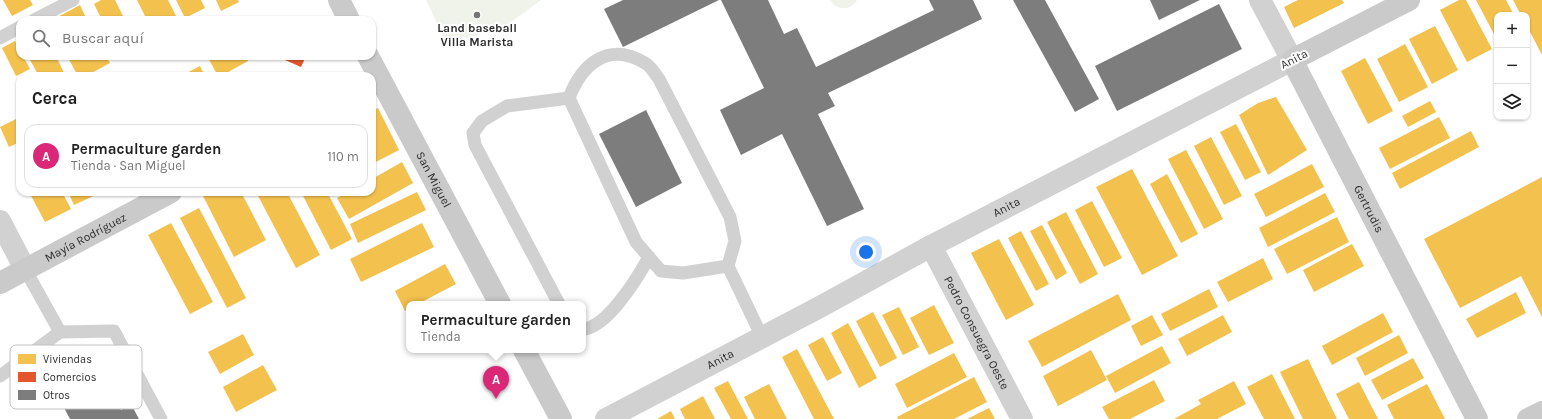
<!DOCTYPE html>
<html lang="es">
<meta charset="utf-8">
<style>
:root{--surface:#fff;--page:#f2f2f2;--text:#222;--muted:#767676;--line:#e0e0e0;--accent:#db2777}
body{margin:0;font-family:Karla,sans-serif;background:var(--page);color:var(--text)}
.controls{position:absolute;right:12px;top:12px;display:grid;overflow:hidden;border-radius:8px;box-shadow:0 1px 3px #0004}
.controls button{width:36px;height:36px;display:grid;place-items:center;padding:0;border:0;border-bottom:1px solid var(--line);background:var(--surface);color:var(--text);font:20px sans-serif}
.you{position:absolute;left:866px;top:252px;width:14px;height:14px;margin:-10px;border:3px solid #fff;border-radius:50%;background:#1a73e8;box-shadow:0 0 0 6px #1a73e833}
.badge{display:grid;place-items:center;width:26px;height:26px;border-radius:50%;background:var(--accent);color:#fff;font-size:13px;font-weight:700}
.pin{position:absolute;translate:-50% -33px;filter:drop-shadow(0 1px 2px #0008)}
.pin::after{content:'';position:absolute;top:21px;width:14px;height:12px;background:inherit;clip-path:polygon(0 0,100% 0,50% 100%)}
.popup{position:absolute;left:406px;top:301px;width:180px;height:52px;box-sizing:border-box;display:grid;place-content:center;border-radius:8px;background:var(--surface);filter:drop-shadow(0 1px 3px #0005);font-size:13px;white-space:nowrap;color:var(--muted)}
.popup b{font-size:15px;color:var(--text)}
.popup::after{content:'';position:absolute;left:50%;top:100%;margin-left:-8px;border:8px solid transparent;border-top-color:var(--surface)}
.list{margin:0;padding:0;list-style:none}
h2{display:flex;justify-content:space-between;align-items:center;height:52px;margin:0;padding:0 16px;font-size:17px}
h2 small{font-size:13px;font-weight:400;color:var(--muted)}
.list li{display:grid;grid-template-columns:26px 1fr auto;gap:12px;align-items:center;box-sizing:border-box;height:64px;margin:0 8px 8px;padding:0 8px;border:1px solid var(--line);border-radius:12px}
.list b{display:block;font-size:15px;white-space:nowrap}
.list p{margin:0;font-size:13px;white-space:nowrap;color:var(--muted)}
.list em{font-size:13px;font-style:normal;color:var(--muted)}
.icon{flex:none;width:22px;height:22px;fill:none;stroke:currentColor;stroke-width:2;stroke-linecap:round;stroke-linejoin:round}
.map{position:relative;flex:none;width:1542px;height:419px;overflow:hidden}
.search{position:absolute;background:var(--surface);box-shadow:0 1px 3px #0004;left:16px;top:16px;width:360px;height:44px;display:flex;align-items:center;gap:10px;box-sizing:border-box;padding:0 14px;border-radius:12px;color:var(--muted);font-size:15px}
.panel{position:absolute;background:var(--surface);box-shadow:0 1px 3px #0004;left:16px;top:72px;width:360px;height:124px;border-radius:12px}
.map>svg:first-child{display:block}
</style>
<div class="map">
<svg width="1542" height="419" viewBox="0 0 1542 419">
<rect width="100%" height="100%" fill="#fff"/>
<!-- green -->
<g fill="#f0f3ea">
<polygon points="426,0 541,0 507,25 470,38 443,36"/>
<path d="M 830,0 L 857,0 C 851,11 836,11 830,0 Z"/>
</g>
<!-- homes -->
<g fill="#f2c14e">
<polygon points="3,0 30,0 33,5 12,16"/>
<polygon points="101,0 115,0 125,20 102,20 94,4"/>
<polygon points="137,0 168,0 178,20 147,20"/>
<polygon points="176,0 201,0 205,8 185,18"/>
<polygon points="216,0 238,0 239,2 221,11"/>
<polygon points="1298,0 1342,0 1344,3 1294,28 1284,7"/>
<polygon points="1459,0 1466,0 1492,49 1467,62 1440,10"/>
<polygon points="1476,0 1506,0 1514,15 1497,15 1497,40"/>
<polygon points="1513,0 1542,0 1542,55 1527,26 1527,15 1521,15"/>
<polygon points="80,5 87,20 52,20"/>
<polygon points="1435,26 1458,70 1432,84 1409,39"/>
<polygon points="15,41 20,50 20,56 23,56 30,69 16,76 2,48"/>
<polygon points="1405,44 1428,87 1399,102 1377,59"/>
<polygon points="38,56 56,56 65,75 39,76 30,60"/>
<polygon points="67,56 106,56 110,63 86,76 78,76"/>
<polygon points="207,56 245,56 248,61 221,76 218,76"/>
<polygon points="1365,58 1393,111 1368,124 1341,71"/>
<polygon points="200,66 205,76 181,76"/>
<polygon points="1276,97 1307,150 1268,175 1239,115 1258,103"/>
<polygon points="1430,101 1436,112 1408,127 1402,116"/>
<polygon points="378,108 399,150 372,164 372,111"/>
<polygon points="20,117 20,142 9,147 0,127"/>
<polygon points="1439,117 1450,138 1390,169 1379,148"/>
<polygon points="1236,124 1261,172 1245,180 1220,132"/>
<polygon points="1471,131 1479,147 1400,189 1392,173"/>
<polygon points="1211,137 1242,196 1224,205 1194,146"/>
<polygon points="1186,150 1223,219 1204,229 1168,159"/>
<polygon points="402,162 413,183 349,219 337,198 348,192 372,192 372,179"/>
<polygon points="1312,164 1324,187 1266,217 1254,194"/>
<polygon points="1132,169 1178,256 1142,275 1096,187"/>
<polygon points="1167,174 1198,234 1181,243 1150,184"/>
<polygon points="1542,177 1542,317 1521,276 1460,308 1424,239"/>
<polygon points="29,192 62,192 71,209 45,222"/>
<polygon points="68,192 102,192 74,205"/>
<polygon points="211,192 241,192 266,240 234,257 203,196"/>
<polygon points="256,192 287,192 320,255 296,268"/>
<polygon points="301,192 327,192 352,239 331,250"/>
<polygon points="417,192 426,210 358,243 350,224"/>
<polygon points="1325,193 1335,212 1268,247 1259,228"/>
<polygon points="1092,201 1122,258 1104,267 1075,210"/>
<polygon points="199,208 246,298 227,308 180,218"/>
<polygon points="1066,212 1098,274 1080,284 1047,222"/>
<polygon points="1337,217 1349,242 1287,274 1274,249"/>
<polygon points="171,223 213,302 190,314 148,235"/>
<polygon points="422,223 434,247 361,282 350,259"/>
<polygon points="1042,225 1067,273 1056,280 1030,231"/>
<polygon points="1021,231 1049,284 1036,291 1008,238"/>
<polygon points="999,239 1034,305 1006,320 971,253"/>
<polygon points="1352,244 1364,266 1314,292 1303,270"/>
<polygon points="1263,258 1273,279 1228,302 1217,282"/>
<polygon points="445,264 456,284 418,304 409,304 409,309 405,311 395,291"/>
<polygon points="1209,289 1218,307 1170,331 1161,314"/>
<polygon points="1516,292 1526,313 1477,338 1466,319"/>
<polygon points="1118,294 1131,320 1042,367 1028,341"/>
<polygon points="934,305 954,343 929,355 910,318"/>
<polygon points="899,307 919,347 903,355 882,315"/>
<polygon points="873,312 897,358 880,367 856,321"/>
<polygon points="1383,313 1393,332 1332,365 1322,346"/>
<polygon points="1152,315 1163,335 1141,346 1131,326"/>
<polygon points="1223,315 1232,332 1187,356 1178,339"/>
<polygon points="848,323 877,378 859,388 831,333"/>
<polygon points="243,334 254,355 220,374 208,352"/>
<polygon points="1399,335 1408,353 1365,376 1356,358"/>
<polygon points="823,337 842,373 827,381 808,345"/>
<polygon points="1162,346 1171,363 1115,393 1106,376"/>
<polygon points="797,349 834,419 814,419 782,357"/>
<polygon points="1091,350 1107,380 1058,406 1043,376"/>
<polygon points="954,353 967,377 907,408 895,384"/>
<polygon points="1413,358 1424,378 1382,400 1371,380"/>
<polygon points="1308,359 1337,419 1303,419 1280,372"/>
<polygon points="263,365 277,390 236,412 223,387"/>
<polygon points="1272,374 1295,419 1264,419 1247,387"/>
<polygon points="974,377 987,402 954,419 898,419 897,417"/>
<polygon points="1154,380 1165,401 1130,419 1109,419 1102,407"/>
<polygon points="728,381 748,419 731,419 714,388"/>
<polygon points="1234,381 1246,404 1217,419 1174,419 1201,404 1198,400"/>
<polygon points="1359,382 1378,419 1349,419 1336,394"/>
<polygon points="769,384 787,419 755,419 744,397"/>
<polygon points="1427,384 1445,419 1394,419 1387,405"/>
<polygon points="703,396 715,419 685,419 680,409"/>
<polygon points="989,408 995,419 967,419"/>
<polygon points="671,411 675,419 657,419"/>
</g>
<!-- shops -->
<polygon fill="#e4572e" points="276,56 306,56 301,67"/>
<!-- building -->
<g fill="#7d7d7d">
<polygon points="623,0 719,0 623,47 604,9"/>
<polygon points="721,0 768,0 784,34 797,28 816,67 934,10 929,0 973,0 982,19 828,93 835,106 818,114 864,209 827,226 782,134 741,155 720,110 764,88"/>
<polygon points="1013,0 1045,0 1099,99 1075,112"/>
<polygon points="1150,0 1200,0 1159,20"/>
<polygon points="1219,4 1242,49 1117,111 1095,66"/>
<polygon points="646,110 682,183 636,207 599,134"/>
<polygon points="89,351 121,410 131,404 139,419 70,419 47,376"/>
</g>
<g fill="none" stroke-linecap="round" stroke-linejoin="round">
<!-- lane -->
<g stroke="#d1d1d1" stroke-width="13">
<polyline points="34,20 73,0"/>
<polyline points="0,38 20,27"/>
<path d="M 728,266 L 683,273 L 661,271 L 636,242 L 569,98 C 582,64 608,41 645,63 C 651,66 655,74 659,79 L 730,217 L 735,241 L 728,266 L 762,337"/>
<polyline points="25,269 60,332"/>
<polyline points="559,304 475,145 473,133 482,121 507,106 569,98"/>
<path d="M 583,329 C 607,328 638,277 649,257"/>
<polyline points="0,376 60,332 114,331 161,419"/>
</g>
<!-- street -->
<g stroke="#d1d1d1" stroke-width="22">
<polyline points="0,221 25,269"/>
<path id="s1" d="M 931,246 L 1022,419"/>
<path id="s2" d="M 606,419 L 818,308 L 931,246 L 1292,60 L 1260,0"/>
</g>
<!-- secondary -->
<g stroke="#cacaca" stroke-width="22">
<polyline points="339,0 349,20"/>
<path id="s3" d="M 1409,0 L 1292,60 L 1477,419"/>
<path id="s4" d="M 368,56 L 500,304"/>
<path id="s5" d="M 0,283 L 171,192"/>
<polyline points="524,350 561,419"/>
<polyline points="1528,419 1542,412"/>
</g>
</g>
<!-- markers -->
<circle fill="#767676" stroke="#fff" stroke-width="1.5" cx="477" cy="15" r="4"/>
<g text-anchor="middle" stroke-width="4" stroke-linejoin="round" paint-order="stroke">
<!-- poi labels -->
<g font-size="12" font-weight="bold" fill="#2c2c2c" stroke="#fff">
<text x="477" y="32">Land baseball<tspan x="477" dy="14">Villa Marista</tspan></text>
</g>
<!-- street labels -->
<g font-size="12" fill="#2c2c2c" stroke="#fff">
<text transform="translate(1294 59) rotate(-27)" y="4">Anita</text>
<text dy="4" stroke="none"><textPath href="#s4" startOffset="140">San Miguel</textPath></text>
<text dy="4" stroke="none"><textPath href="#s2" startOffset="453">Anita</textPath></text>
<text dy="4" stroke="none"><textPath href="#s3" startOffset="299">Gertrudis</textPath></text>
<text dy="4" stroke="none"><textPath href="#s5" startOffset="97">Mayía Rodríguez</textPath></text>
<text dy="4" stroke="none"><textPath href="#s1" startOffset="98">Pedro Consuegra Oeste</textPath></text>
<text dy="4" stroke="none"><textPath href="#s2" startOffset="129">Anita</textPath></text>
</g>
</g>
<!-- legend -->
<rect x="10" y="345" width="132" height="64" rx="6" fill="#fff" stroke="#c0c0c0" stroke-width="1"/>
<rect x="18" y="354" width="18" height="10" fill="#f2c14e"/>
<rect x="18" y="372" width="18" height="10" fill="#e4572e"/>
<rect x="18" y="390" width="18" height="10" fill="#7d7d7d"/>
<g font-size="11" fill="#2c2c2c">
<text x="43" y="363">Viviendas</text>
<text x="43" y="381">Comercios</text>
<text x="43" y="399">Otros</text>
</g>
</svg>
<div class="controls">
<button>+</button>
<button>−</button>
<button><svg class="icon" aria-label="layers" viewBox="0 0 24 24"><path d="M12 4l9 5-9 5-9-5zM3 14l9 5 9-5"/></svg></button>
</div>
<div class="you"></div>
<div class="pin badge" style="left:496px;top:399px">A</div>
<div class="popup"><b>Permaculture garden</b>Tienda</div>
<div class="search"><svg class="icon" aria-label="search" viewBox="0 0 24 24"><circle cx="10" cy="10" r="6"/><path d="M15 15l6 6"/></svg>Buscar aquí</div>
<section class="panel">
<h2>Cerca<small></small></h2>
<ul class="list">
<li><span class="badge">A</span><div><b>Permaculture garden</b><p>Tienda · San Miguel</p></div><em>110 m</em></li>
</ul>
</section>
</div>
